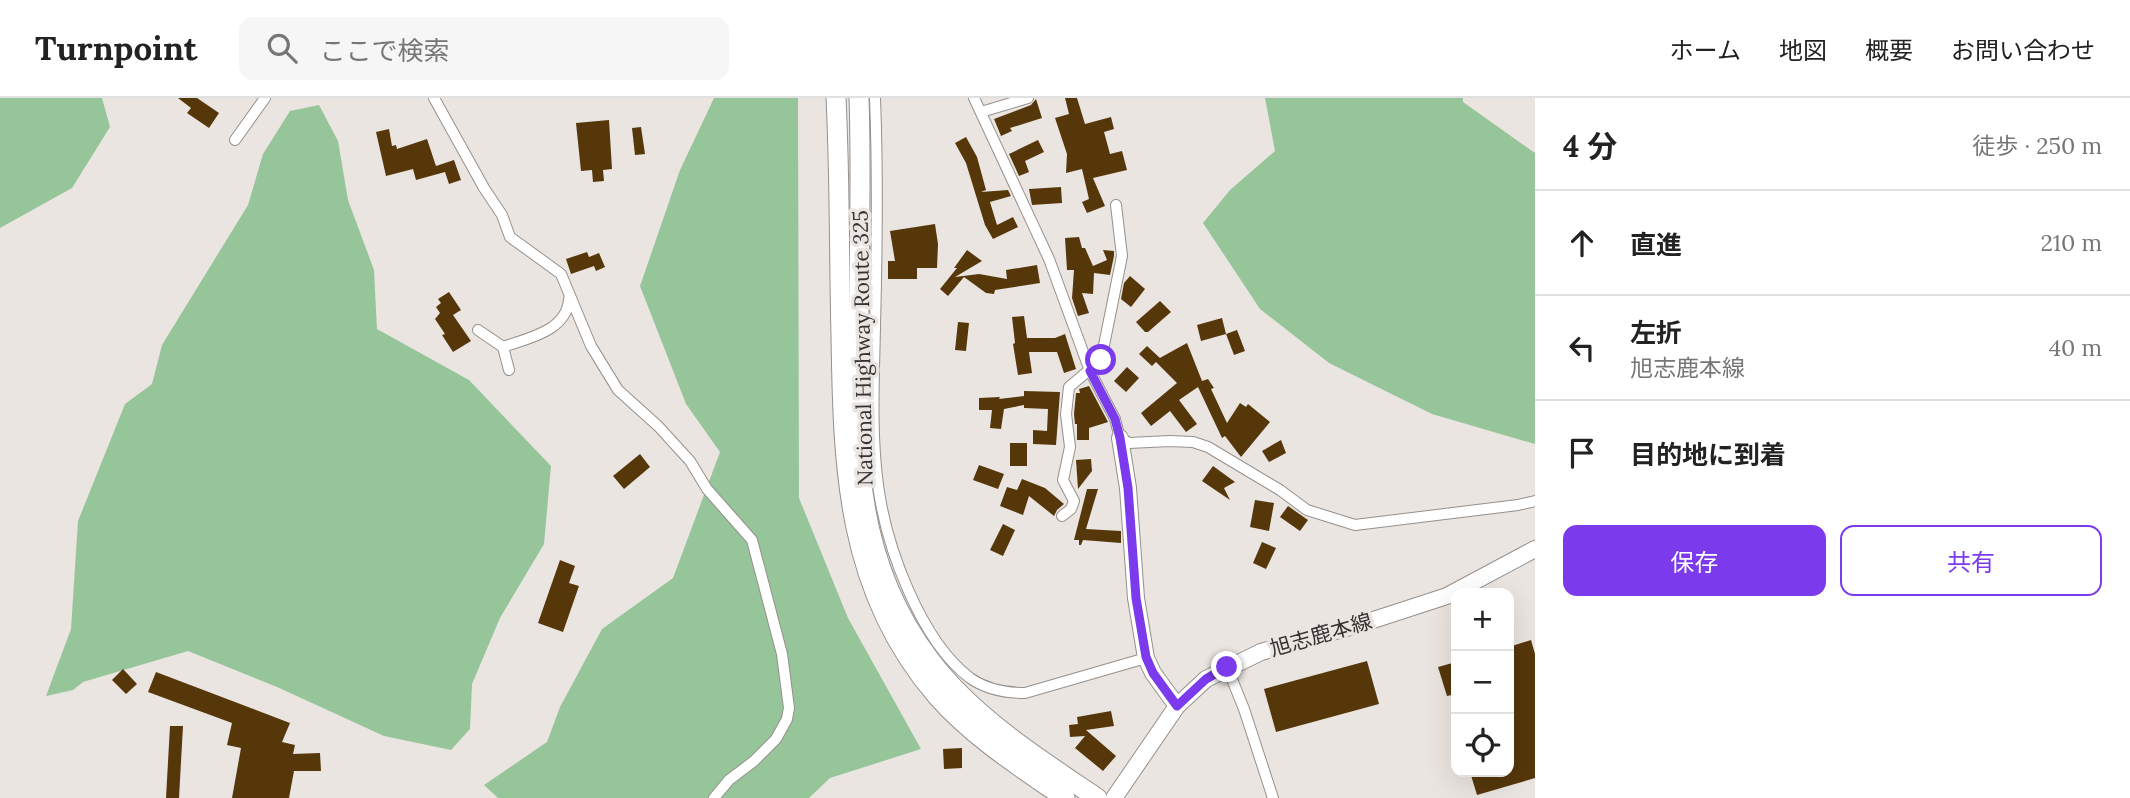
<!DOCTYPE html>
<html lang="ja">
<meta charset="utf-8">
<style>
:root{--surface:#fff;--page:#f6f6f6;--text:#222;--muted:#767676;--line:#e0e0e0;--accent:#7c3aed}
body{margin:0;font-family:Lora,"Noto Sans JP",serif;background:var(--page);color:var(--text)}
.controls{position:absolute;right:21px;bottom:21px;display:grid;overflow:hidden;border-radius:14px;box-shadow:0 7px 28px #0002}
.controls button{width:63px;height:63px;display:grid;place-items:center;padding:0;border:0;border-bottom:2px solid var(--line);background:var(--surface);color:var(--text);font:35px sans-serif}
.stop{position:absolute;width:21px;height:21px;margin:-16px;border:5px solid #7c3aed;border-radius:50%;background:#fff}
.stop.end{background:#7c3aed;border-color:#fff;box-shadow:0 2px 7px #0008}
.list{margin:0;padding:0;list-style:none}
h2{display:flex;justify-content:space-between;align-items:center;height:91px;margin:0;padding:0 28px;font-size:30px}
h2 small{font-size:23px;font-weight:400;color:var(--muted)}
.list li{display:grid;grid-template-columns:46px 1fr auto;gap:21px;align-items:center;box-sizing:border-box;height:105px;padding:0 28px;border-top:2px solid var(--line)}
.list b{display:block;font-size:26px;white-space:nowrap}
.list p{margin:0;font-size:23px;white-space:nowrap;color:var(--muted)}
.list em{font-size:23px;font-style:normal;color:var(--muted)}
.actions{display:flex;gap:14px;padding:21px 28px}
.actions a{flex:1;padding:16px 0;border:2px solid var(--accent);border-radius:14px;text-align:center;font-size:24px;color:var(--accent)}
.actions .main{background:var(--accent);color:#fff}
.icon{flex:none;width:38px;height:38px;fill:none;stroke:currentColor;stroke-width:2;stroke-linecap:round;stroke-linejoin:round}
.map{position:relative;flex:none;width:1535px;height:700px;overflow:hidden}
header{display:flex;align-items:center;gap:42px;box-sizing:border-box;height:98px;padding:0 35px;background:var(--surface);border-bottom:2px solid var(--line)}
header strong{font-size:33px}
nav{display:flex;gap:38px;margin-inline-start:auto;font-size:24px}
.search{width:490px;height:63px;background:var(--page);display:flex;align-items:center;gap:18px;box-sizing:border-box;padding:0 24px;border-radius:14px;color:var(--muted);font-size:26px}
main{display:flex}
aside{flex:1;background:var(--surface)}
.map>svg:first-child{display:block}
</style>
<header>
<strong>Turnpoint</strong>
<div class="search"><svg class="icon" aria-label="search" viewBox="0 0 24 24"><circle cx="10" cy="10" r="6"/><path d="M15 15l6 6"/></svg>ここで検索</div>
<nav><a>ホーム</a><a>地図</a><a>概要</a><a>お問い合わせ</a></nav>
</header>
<main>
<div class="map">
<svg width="1535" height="700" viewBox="0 0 1535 700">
<rect width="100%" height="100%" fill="#ebe5e1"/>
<!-- green -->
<g fill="#97c59a">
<polygon points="0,0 102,0 110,29 72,90 0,130"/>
<polygon points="714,0 798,0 799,400 848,520 921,651 830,680 809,700 498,700 484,687 547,644 560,609 602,531 673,480 720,354 686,306 640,188 680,72"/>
<polygon points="1265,0 1463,0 1463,4 1535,55 1535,346 1432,316 1329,265 1260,211 1203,125 1230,92 1275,53"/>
<polygon points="319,7 338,43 348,102 374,172 377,231 469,282 551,368 544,446 500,520 472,586 470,631 451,652 384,638 277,589 188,553 83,584 73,592 46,598 71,531 78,423 125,306 152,286 162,247 248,107 263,56 290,13"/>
</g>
<!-- building -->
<g fill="#55370a">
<polygon points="178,0 197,0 219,15 209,30 187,15 191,10"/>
<polygon points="1065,0 1077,0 1085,26 1111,19 1114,31 1104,34 1110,56 1122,53 1127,72 1093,80 1105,108 1087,115 1082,104 1089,101 1082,71 1066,75 1067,56 1055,20 1069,16"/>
<polygon points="1036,1 1042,20 1010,30 1012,33 1001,38 994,21 1031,7"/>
<polygon points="609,22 612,71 603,72 604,83 593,84 592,72 581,73 576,25"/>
<polygon points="641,29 645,56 635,57 632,30"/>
<polygon points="389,31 392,48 396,47 397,51 427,41 436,68 454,62 461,82 449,86 445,74 416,82 413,71 386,78 376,34"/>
<polygon points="966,39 977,59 986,92 981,94 1008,92 1011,98 990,104 997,127 1013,119 1018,129 993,141 985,127 966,65 955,45"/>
<polygon points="1038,42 1044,54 1025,63 1029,74 1019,78 1009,56"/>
<polygon points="1061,89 1062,105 1032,107 1029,91"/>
<polygon points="935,126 938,146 937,170 917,170 917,181 888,181 888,163 895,163 890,133"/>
<polygon points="1079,139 1082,150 1085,150 1093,168 1107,162 1103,152 1114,153 1114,158 1110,177 1094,175 1093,196 1082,195 1089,215 1078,218 1072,200 1074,172 1067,172 1065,140"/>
<polygon points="967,152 982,163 955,179 979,176 1007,181 1006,172 1037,167 1040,185 995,192 994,196 986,195 964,179 948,198 940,191 957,170 954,170"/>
<polygon points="587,154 589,159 599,155 605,169 596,173 594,168 571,176 566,161"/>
<polygon points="1130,178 1145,191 1131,209 1121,201 1124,185"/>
<polygon points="449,194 461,212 453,217 471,243 453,254 442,237 445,236 435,221 440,215 436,209 441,205 438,201"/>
<polygon points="1160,203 1171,214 1148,234 1145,234 1136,224"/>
<polygon points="1024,218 1027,240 1055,240 1065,236 1076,271 1064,275 1057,254 1029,254 1032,275 1018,277 1013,246 1015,245 1012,219"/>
<polygon points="1222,220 1226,236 1201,243 1197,227"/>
<polygon points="958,224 969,225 966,253 955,252"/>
<polygon points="1237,232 1245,253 1234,257 1226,236"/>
<polygon points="1187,245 1202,283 1208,281 1214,290 1211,291 1227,325 1240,305 1246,309 1248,306 1270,324 1241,359 1225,338 1222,340 1198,289 1179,302 1197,326 1186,334 1170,313 1151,328 1141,315 1177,285 1156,264 1152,268 1139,256 1147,248 1160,260 1158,261"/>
<polygon points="1127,269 1139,280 1126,294 1114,283"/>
<polygon points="1089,288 1108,324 1089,330 1089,342 1077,342 1077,326 1075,326 1074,316 1076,295 1080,295 1079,291"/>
<polygon points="1024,293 1060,294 1056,347 1033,346 1033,332 1047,333 1048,311 1024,310 1024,307 1004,311 1001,331 990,330 992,312 979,312 979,300 1000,299 999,301 1024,298"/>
<polygon points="1281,342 1286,355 1269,364 1262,353"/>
<rect x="1010" y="345" width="17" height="23"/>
<polygon points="640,356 650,369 624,391 613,378"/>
<polygon points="1091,361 1092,373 1078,391 1076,362"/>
<polygon points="979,367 1004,376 998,391 973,382"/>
<polygon points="1213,368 1235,384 1224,390 1230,402 1202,383"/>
<polygon points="1022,381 1045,390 1064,406 1057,412 1054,418 1029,398 1023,417 1000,408 1007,389 1017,392"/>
<polygon points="1087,391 1098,391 1086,431 1121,433 1121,445 1083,442 1081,447 1079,447 1079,442 1074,442"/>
<polygon points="1255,402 1274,405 1269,433 1250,429"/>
<polygon points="1288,408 1308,422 1300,433 1280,419"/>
<polygon points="1003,426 1015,432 1003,458 990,452"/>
<polygon points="1262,444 1276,450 1266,471 1253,465"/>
<polygon points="560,462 575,468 569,485 579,488 563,534 538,525"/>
<polygon points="1531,542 1535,556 1535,680 1477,697 1470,674 1509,674 1509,549"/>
<polygon points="1367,563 1379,606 1276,634 1264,591"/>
<polygon points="1456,564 1456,596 1447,598 1438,569"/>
<polygon points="123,571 137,586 126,596 112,582"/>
<polygon points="156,574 290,625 282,644 295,647 293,656 320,655 321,673 294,673 289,700 232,700 241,650 227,647 232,625 148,594"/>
<polygon points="1111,613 1114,628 1086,632 1116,658 1103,673 1075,650 1085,638 1070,639 1069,627 1078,626 1077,619"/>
<polygon points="170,628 183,628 179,700 166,700"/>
<polygon points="962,650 962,670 944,671 943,651"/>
</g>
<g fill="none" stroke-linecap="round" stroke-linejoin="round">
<defs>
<g id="street">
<polyline points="434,0 484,90 502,117 510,139 561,176 591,248 618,292 658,328 690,363 707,391 752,442 782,556 789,610 787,621 776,641 754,663 729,682 714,700"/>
<path d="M 875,0 C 878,76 877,152 875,228 C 874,281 871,335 878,387 C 886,448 920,542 970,580 C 987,592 1005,595 1025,595 L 1146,560"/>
<polyline points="974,0 1049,161 1090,273 1115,321 1120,340 1129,345 1170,343 1193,344 1208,349 1280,392 1307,412 1355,427 1518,407 1535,403"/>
<polyline points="981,14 1028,0"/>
<polyline points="235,42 265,0"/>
<polyline points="478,232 503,249 509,272"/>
<path d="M 503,249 C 528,240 567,233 569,201"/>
<polyline points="1062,418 1071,411 1074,403 1063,382 1070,349 1066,316 1069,289 1101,262 1122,158 1116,107"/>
<polyline points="1227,569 1244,611 1273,700"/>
</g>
<g id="secondary">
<polyline points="1120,340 1128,390 1136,500 1146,560 1153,575 1177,608"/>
<polyline points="1114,700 1177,608 1206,581 1261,554 1364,525 1447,498 1535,451"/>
</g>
<g id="highway">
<path d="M 836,0 C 840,79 839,159 841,238 C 843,369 846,493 937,598 C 973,639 1020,669 1065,700"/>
<path d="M 859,0 C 862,88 858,176 859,265 C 860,301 858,339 861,376 C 867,443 889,508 930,562 C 972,618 1039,661 1097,700"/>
</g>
</defs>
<!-- street casing -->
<use href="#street" stroke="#96908c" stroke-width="12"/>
<!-- secondary casing -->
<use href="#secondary" stroke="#96908c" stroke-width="18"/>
<!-- highway casing -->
<use href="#highway" stroke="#96908c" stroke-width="21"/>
<!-- street -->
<use href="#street" stroke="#fff" stroke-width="10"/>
<!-- secondary -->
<use href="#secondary" stroke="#fff" stroke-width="16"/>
<!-- highway -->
<use href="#highway" stroke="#fff" stroke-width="19"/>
</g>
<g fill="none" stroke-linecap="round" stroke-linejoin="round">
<!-- route -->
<polyline stroke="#7c3aed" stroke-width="9" points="1101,262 1090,273 1115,321 1120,340 1128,390 1136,500 1146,559 1153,575 1177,608 1206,581 1227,569"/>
</g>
<g text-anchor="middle" stroke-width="7" stroke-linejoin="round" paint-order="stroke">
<!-- street labels -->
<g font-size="21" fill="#343130" stroke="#ebe5e1">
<text transform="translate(863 250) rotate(-91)" y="7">National Highway Route 325</text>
<text transform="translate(1321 537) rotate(-16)" y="7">旭志鹿本線</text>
</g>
</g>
</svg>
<div class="controls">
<button>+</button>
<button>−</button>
<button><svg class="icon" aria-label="locate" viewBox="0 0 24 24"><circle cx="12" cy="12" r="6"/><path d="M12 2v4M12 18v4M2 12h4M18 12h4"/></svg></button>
</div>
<div class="stop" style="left:1101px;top:262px"></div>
<div class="stop end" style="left:1227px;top:569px"></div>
</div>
<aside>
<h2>4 分<small>徒歩 · 250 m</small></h2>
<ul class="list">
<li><svg class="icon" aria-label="ahead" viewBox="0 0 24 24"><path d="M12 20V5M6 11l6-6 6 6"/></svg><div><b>直進</b></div><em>210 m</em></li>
<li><svg class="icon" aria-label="left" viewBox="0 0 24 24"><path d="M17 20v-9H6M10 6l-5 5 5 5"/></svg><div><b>左折</b><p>旭志鹿本線</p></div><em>40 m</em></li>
<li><svg class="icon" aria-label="arrive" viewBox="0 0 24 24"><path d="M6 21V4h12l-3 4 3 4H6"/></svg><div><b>目的地に到着</b></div></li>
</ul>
<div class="actions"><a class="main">保存</a><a>共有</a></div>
</aside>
</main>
